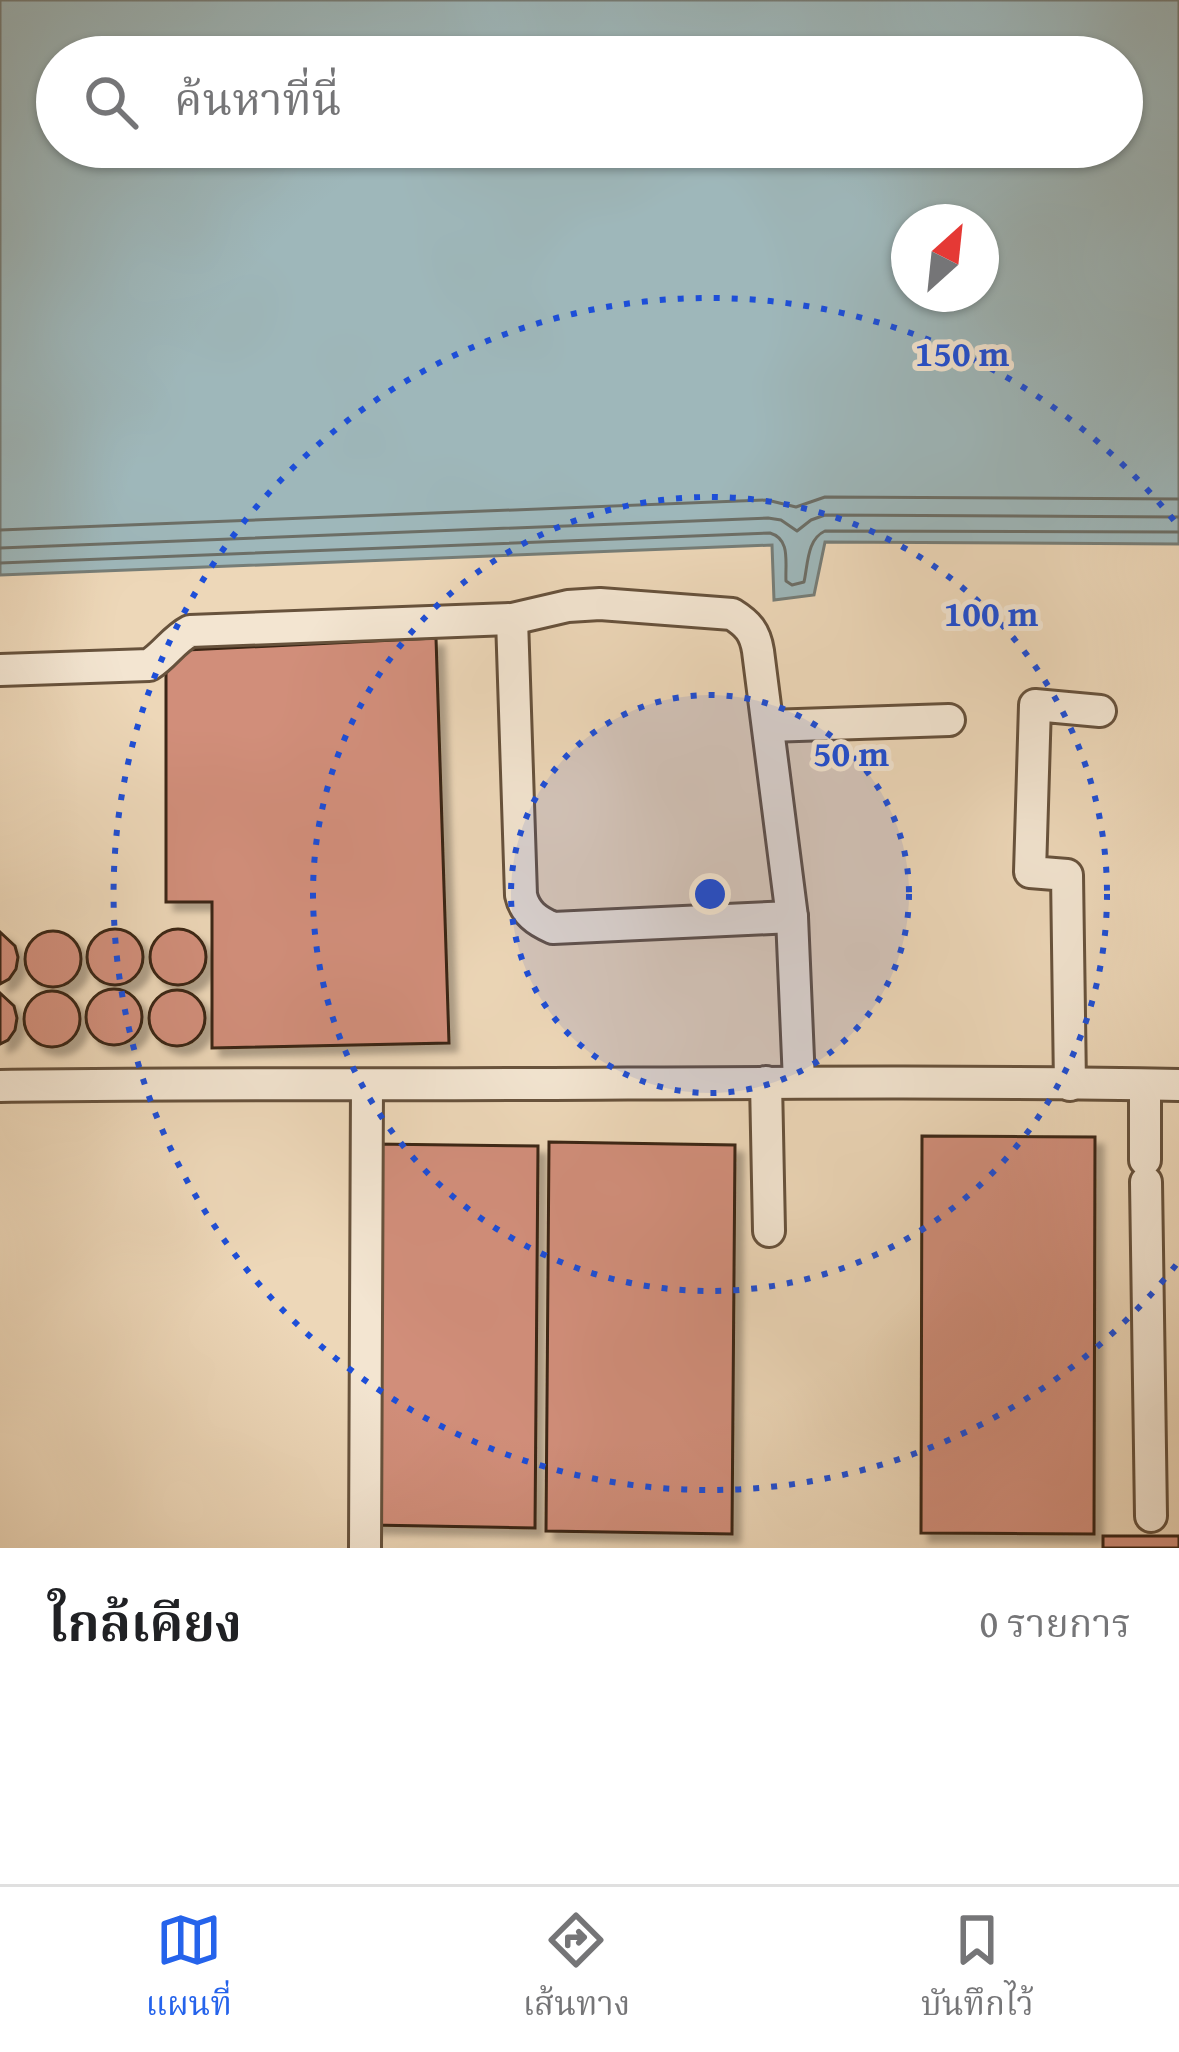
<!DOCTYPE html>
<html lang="th">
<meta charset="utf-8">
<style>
:root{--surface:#fff;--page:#f2f2f2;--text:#202124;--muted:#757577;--line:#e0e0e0;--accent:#2563eb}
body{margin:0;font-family:"Gentium Book Plus","Noto Serif Thai",serif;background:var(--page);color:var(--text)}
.compass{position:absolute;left:891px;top:204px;width:108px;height:108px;border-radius:50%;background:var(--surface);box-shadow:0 3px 9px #0004;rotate:27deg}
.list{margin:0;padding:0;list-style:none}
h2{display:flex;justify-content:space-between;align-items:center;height:156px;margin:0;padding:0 48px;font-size:51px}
h2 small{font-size:39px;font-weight:400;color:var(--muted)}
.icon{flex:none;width:66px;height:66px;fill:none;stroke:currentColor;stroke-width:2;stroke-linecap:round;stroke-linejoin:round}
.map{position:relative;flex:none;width:1179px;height:1548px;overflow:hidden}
.search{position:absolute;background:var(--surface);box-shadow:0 3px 9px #0004;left:36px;right:36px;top:36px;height:132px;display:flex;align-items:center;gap:30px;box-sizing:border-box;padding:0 42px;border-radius:66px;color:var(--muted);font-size:45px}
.sheet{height:336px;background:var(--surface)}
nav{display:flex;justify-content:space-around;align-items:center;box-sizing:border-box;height:168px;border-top:3px solid var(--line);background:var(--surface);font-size:33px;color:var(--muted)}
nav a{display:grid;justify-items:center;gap:6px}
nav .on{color:var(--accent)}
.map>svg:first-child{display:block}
</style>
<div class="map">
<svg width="1179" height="1548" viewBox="0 0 1179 1548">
<defs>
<filter id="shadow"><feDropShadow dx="8" dy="8" stdDeviation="3" flood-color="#0004"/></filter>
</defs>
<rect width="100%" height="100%" fill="#edd7b8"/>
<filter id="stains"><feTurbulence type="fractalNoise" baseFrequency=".00167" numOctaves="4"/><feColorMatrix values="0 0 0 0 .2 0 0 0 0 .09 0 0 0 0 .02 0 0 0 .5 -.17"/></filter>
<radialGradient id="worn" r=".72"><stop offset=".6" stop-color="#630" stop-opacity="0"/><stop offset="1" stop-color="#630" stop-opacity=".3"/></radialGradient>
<!-- water -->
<path fill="#9eb7ba" stroke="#767d77" stroke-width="3" fill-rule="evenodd" d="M 0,0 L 1179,0 L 1179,544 L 825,542 L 814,595 L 774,600 L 772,545 L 0,575 ZM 57,57 L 1122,57 L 1122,147 L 57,147 ZM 909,222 L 981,222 L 981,294 L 909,294 Z"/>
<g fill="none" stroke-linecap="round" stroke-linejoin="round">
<!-- shore -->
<g stroke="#6c6e66" stroke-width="3">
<polyline points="0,530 767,500 796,507 825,497 1179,499"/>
<polyline points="0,548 768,518 781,520 797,531 811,520 825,515 1179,517"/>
<path d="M 0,563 L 770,533 C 791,539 785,563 786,581 L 792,585 L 804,582 C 808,564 807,539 825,531 L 1179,532"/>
</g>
</g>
<!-- building -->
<g fill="#d18e7a" stroke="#3a2512" stroke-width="3" filter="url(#shadow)">
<polygon points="436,638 449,1043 212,1048 212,902 166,902 166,651"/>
<circle cx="178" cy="957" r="28"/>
<circle cx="115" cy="957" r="28"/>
<circle cx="53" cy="959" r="28"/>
<polygon points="0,932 15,946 18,957 16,969 9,979 0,984"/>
<circle cx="114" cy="1017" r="28"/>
<circle cx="177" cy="1018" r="28"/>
<circle cx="52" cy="1019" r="28"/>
<polygon points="0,993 14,1006 17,1018 15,1030 8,1040 0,1044"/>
<polygon points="922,1136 1095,1137 1094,1534 921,1533"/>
<polygon points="549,1142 735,1145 732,1534 546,1531"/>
<polygon points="374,1144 538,1146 535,1528 371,1525"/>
<rect x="1103" y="1536" width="76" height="12"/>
</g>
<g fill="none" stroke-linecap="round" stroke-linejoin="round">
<defs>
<g id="minor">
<path d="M 512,619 L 521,895 C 525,913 537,921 553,928 L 792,917"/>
<path d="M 0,670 L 149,665 C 165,655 173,640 190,631 L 512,619 L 568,606 L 600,604 L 732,614 C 748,624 755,632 758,651 L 792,917 L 799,1082"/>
<polyline points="768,726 949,720"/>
<polyline points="766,1082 769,1231"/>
<polyline points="1070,1085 1067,875 1030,872 1035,705 1100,711"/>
<polyline points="1145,1085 1145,1160"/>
<path d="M 0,1086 C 178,1083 357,1085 535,1084 C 750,1083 964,1081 1179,1085"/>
<polyline points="1146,1182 1151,1516"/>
<polyline points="365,1548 367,1085"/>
</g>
</defs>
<!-- minor casing -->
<use href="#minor" stroke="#67523c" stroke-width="36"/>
<!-- minor -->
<use href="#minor" stroke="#f3e5d1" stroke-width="30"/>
</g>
<!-- distance rings -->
<circle cx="710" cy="894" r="199" fill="#1d4ed8" fill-opacity=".12"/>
<g fill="none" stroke="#1d4ed8" stroke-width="6" stroke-dasharray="6 12">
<circle cx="710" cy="894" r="199"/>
<circle cx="710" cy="894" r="397"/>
<path d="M1176 1265A596 596 0 1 1 1176 523"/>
</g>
<circle cx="710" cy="894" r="18" fill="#1d4ed8" stroke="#f3e5d1" stroke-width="6"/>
<g font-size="36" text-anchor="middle" font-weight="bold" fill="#1d4ed8" stroke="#f3e5d1" stroke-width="10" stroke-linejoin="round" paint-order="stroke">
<text x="962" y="366">150 m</text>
<text x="991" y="626">100 m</text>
<text x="851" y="766">50 m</text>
</g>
<rect width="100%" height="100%" filter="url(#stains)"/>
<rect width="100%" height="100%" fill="url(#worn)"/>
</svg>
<svg class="compass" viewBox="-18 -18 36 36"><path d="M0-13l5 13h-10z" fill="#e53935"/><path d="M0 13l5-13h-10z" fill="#757577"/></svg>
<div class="search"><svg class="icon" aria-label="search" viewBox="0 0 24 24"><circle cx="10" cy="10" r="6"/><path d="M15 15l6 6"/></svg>ค้นหาที่นี่</div>
</div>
<section class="sheet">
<h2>ใกล้เคียง<small>0 รายการ</small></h2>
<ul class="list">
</ul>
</section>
<nav>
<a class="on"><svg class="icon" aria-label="map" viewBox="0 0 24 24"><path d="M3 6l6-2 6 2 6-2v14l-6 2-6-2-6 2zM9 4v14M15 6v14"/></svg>แผนที่</a>
<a><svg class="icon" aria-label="directions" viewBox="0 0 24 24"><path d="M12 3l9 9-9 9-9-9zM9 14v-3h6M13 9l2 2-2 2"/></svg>เส้นทาง</a>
<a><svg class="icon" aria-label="saved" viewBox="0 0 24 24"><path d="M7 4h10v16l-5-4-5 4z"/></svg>บันทึกไว้</a>
</nav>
